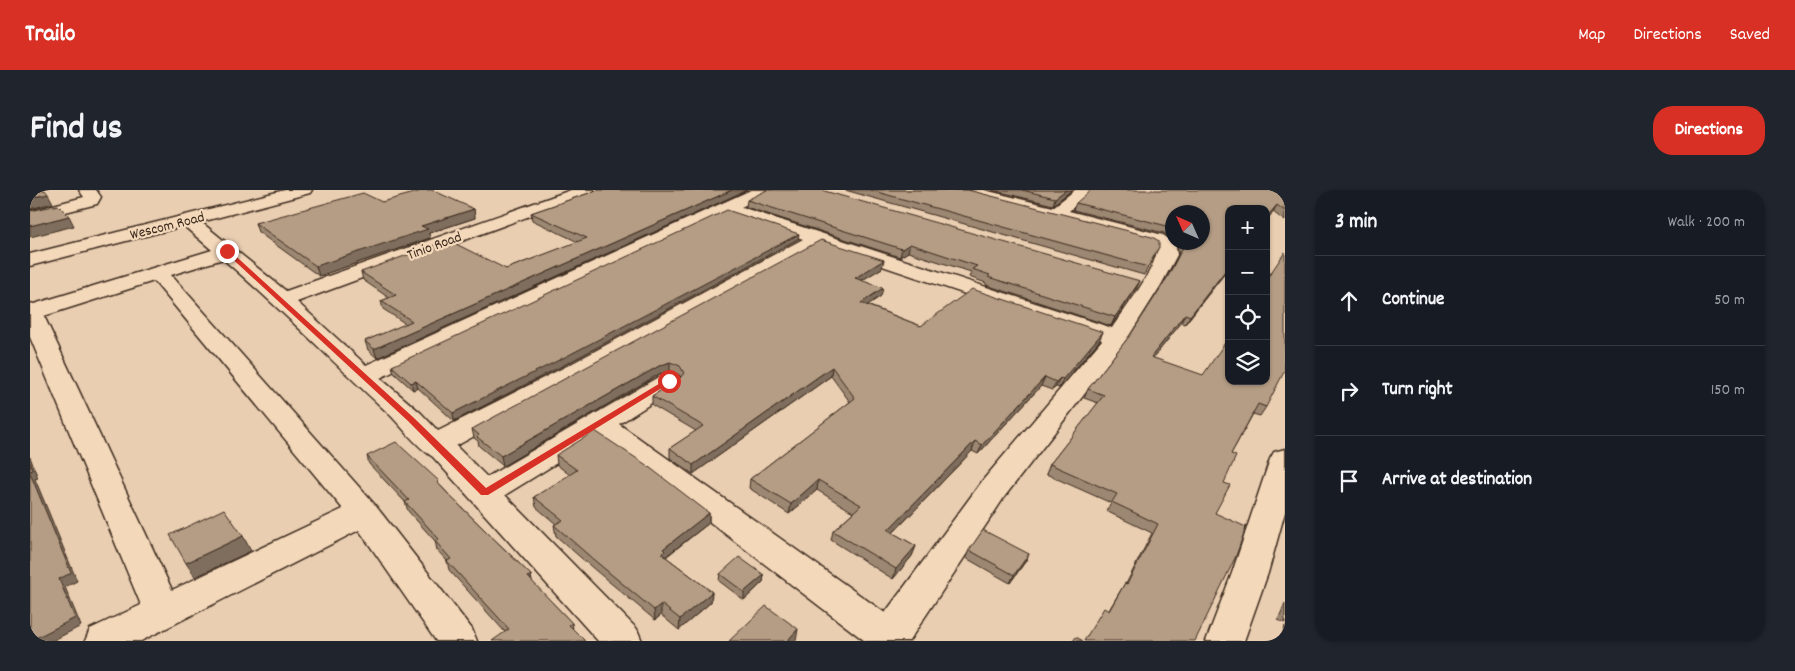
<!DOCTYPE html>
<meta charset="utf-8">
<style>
:root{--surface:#171b24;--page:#20242c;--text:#f1f3f6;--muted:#9ea1a6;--line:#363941;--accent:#d93025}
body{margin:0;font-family:Dekko,sans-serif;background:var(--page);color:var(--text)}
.controls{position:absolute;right:15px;top:15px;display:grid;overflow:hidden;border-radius:10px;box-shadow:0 1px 4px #0004}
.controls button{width:45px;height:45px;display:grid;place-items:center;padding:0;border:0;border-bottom:1px solid var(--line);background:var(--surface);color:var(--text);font:25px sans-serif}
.compass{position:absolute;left:1135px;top:15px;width:45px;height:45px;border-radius:50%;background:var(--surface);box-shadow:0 1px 4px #0004;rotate:315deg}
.stop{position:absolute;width:15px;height:15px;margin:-11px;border:4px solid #d93025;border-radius:50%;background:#fff}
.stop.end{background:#d93025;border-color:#fff;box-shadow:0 1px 5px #0008}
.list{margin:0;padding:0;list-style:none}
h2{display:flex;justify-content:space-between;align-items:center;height:65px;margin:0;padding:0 20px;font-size:21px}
h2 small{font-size:16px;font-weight:400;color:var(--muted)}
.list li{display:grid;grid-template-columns:32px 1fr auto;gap:15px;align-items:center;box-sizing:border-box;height:90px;padding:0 20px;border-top:1px solid var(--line)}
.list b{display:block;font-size:19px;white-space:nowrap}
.list em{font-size:16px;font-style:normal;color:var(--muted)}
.icon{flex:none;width:28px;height:28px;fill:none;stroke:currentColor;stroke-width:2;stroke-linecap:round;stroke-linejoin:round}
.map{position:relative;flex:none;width:1255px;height:451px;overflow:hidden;border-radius:20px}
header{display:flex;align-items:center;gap:30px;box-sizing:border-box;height:70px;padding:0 25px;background:var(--accent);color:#fff}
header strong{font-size:24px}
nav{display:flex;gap:28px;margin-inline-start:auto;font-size:18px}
.intro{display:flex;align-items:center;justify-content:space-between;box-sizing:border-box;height:120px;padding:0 30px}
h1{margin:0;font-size:35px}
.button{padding:12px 22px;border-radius:20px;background:var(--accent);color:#fff;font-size:18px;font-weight:700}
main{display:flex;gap:30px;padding:0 30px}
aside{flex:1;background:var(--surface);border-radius:20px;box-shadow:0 1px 4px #0004}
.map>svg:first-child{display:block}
</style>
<header>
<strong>Trailo</strong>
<nav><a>Map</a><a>Directions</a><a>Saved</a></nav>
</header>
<div class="intro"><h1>Find us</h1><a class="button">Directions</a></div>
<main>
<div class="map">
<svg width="1255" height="451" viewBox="0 0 1255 451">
<rect width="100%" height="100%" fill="#e9ceb1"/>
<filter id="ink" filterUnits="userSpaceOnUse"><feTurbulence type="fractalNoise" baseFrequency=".02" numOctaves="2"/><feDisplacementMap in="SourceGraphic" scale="10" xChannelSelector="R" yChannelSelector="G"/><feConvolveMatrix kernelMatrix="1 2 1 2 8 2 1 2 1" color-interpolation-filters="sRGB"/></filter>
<g filter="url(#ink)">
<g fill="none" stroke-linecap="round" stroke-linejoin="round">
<defs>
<g id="minor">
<polygon points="49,0 66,0 71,7 67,14 0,31 0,21 54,7"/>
<path d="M 255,0 L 282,0 L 280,3 L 171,32 L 256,101 L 541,0 L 564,0 L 562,3 L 267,112 L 336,175 L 721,0 L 742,0 L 740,3 L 711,17 L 1082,138 C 1094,120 1127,78 1127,58 L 1119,53 L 929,3 L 927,0 L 954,0 L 1023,17 L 1045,0 L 1063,0 L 1039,21 L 1133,45 L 1144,52 L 1146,56 L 1147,65 L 1131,95 L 1095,152 L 975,306 L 879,451 L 835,451 L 569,247 L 475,305 L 607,439 L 612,451 L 568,451 L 403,267 C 385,256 372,236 357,222 C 302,171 249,117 193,69 L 141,85 L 345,315 L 442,439 L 447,451 L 406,451 L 329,340 L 111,451 L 55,451 L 60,439 L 111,415 L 0,147 L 0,113 L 4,114 L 182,60 L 154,36 L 0,76 L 0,64 ZM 697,24 L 773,49 L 539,175 L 408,241 L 391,223 L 350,188 ZM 790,55 L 1072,150 L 953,290 L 855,423 L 589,234 L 648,196 L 652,191 L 648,186 L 639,183 L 630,186 L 457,287 L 426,256 L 557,185 ZM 124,91 L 313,319 L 142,400 L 14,126 Z"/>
<polygon points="1255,259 1255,322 1238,383 1214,451 1176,451 1202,383 1240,269 1244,262"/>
</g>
</defs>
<!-- minor casing -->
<use href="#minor" stroke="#3b2a1e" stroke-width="3"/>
<!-- minor -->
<use href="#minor" fill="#f4d8ba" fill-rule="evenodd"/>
</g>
<!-- wall -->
<g fill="#9c8772" stroke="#3b2a1e">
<polygon points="568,0 717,0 347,168 338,160 335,151 376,134 353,119 351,111 359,108 333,90 331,82 476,79 548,52 502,30 501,23"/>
<polygon points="815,0 938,0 1129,57 1114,85"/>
<polygon points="962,0 1042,0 1023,15"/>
<polygon points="1255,0 1255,31 1243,22 1199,19 1199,78 1155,134 1151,133 1123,168 1236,217 1230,226 1223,224 1201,264 1185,323 1206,366 1079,420 1089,403 1095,393 1096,394 1122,343 1076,321 1081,313 1016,284 1020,274 1068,213 1054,208 1058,199 1101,144 1137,88 1149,65 1146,52 1172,52 1142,22 1142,49 1134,43 1043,20 1046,13"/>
<polygon points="717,10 1110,91 1106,99 1081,136 956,95 956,93 939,87 941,82 878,62 870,67 716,17"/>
<polygon points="352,12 444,19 445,28 399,43 400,48 289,86 228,42 225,33"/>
<polygon points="768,49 538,173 424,231 388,198 383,200 364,183 362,176"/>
<polygon points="852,78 832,90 851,106 837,115 891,136 1069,151 1029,198 1026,197 1022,200 1011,196 948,264 942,261 863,343 886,356 882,366 863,389 801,350 803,341 823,322 787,300 759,324 719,298 720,289 820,212 801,186 663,284 640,268 640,258 666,241 622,215 622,206 649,189 651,187 649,185 640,181 629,184 473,276 449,256 448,251 444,248 442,239"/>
<polygon points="526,265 679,323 679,333 636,367 682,402 681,412 649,440 631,425 625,430 565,380 526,346 524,335 526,334 506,317 504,307 540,285 527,275"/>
<polygon points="337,266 410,295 421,307 501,385 502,392 542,433 543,438 475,442 419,380 417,371 407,360 405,351 378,321 375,312 339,274"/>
<polygon points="939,360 999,364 995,372 980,393 936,368"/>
<polygon points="690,384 734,385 733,392 714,410 689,391"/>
<polygon points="1255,413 1255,433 1248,430"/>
<polygon points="1255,436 1255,451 1250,451"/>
</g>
<!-- shaded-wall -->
<g fill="#7f6e5d" stroke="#3b2a1e">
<polygon points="702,0 717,0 347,168 344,159"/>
<polygon points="1036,0 1042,0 1023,15 1025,8"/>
<polygon points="18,4 23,13 0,19 0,8"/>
<polygon points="1247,15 1243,22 1236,31 1236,28"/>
<polygon points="444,19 445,28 399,43 400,48 289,86 286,76 391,36"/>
<polygon points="39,26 44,36 0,47 0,36"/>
<polygon points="769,44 768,49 538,173 424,231 423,223"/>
<polygon points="880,54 878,62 870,67 872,59"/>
<polygon points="854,70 852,78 823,96 825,88"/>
<polygon points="1199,76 1199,78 1155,134 1160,126"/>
<polygon points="1110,91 1106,99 1081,136 1085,127"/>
<polygon points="853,98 851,106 829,121 831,113"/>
<polygon points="1155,124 1151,133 1117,176 1121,167"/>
<polygon points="1073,142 1069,151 1029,198 1033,189"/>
<polygon points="640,172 640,181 629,184 473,276 471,266 629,176"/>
<polygon points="802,177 801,186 663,284 663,275"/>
<polygon points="1015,187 1011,196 948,264 952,255"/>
<polygon points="1030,188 1026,197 1022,200 1026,192"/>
<polygon points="386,191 388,198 383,200 381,193"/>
<polygon points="945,251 942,261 856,350 858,340"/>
<polygon points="0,267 8,288 5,289 47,391 35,397 51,436 22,451 0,451 29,389 0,283"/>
<polygon points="788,290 787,300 759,324 761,314"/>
<polygon points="679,323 679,333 635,367 632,363 633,359"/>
<polygon points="213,346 221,361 165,387 156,373"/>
<polygon points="886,356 882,366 863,389 866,379"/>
<polygon points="999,364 995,372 980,393 984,385"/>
<polygon points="501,385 502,394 498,387"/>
<polygon points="734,385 733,392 714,410 714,402"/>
<polygon points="682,402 681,412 649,440 650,429"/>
<polygon points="631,414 631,425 625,430 624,420"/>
<polygon points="768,439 766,451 757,451"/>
</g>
<!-- building -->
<g fill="#b59d85" stroke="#3b2a1e">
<polygon points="0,0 15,0 18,4 0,8"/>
<polygon points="395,0 402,0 444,19 391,36 398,39 286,76 225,33 333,3 352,12"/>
<polygon points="568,0 702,0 344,159 335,151 382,131 351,111 366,105 331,82 418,50 476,79 557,48 501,23"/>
<polygon points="737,0 791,0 1110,91 1085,127 958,87 960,85 942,79 947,76 880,54 872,59 717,10"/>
<polygon points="840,0 938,0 1122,47 1129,51 1129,57 1118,77"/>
<polygon points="992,0 1036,0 1025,8"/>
<polygon points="1061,0 1255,0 1255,21 1247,15 1236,28 1236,19 1199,19 1199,76 1160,126 1155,124 1121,167 1173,185 1199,147 1199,191 1236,191 1236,90 1255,62 1255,180 1236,217 1228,214 1201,264 1206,266 1194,293 1200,295 1185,323 1216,337 1206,366 1165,451 1054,451 1074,418 1079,421 1095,393 1097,394 1128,334 1082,312 1087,304 1020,274 1074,205 1058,199 1101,144 1137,88 1153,57 1151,52 1172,52 1172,22 1142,22 1142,39 1137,36 1046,13"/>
<polygon points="28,15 39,26 0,36 0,21"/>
<polygon points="697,20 769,44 537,166 423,223 386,191 381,193 362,176"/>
<polygon points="791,50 854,70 825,88 853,98 831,113 891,136 942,99 1073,142 1033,189 1030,188 1026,192 1015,187 952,255 945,251 858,340 886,356 866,379 803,341 831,315 788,290 761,314 720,289 825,208 802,177 663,275 640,258 673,236 622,206 649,189 654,183 650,176 640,172 629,176 471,266 447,247 449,245 442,239"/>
<polygon points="565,241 615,274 679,323 633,359 635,361 632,364 682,402 650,429 631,414 624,420 564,370 524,335 533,330 504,307 547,280 526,265"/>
<polygon points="366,252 409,291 407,292 421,307 501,385 498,387 542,433 539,435 555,451 462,451 479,439 417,371 421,369 405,351 409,349 375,312 379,310 337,266"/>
<polygon points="0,273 3,280 0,281"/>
<polygon points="0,283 41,383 29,389 45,428 0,451"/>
<polygon points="194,319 213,346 156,373 140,345"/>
<polygon points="953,340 999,364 984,385 939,360"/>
<polygon points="709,367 734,385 714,402 690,384"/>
<polygon points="736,416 768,439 757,451 699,451"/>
<polygon points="1046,447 1053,451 1043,451"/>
</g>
</g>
<!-- route -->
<polygon fill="#d93025" points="195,60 199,60 384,228 456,298 637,189 643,191 458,305 451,305 378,231 195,62"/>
<g text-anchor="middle" stroke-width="4.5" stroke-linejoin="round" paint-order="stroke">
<!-- far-street labels -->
<g font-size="15" fill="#3b2a1e" stroke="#f4d8ba">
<text transform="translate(137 35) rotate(-14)" y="5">Wescom Road</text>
<text transform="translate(404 55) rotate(-20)" y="5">Tinio Road</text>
</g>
</g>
</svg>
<div class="controls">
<button>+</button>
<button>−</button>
<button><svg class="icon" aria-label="locate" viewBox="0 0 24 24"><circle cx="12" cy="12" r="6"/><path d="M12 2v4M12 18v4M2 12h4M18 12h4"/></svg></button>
<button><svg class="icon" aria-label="layers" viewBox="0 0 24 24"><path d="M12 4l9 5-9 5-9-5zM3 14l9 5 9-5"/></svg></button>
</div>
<svg class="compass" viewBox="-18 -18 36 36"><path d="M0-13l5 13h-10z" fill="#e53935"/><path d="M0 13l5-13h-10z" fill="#9ea1a6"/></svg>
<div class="stop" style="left:639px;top:191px"></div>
<div class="stop end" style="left:197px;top:61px"></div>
</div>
<aside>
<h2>3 min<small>Walk · 200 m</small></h2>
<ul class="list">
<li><svg class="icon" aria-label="ahead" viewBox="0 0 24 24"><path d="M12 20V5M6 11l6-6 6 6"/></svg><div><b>Continue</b></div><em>50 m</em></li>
<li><svg class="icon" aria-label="right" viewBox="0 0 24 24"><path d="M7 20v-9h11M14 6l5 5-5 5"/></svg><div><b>Turn right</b></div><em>150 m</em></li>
<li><svg class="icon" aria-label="arrive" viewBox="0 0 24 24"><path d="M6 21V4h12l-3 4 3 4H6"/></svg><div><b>Arrive at destination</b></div></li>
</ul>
</aside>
</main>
